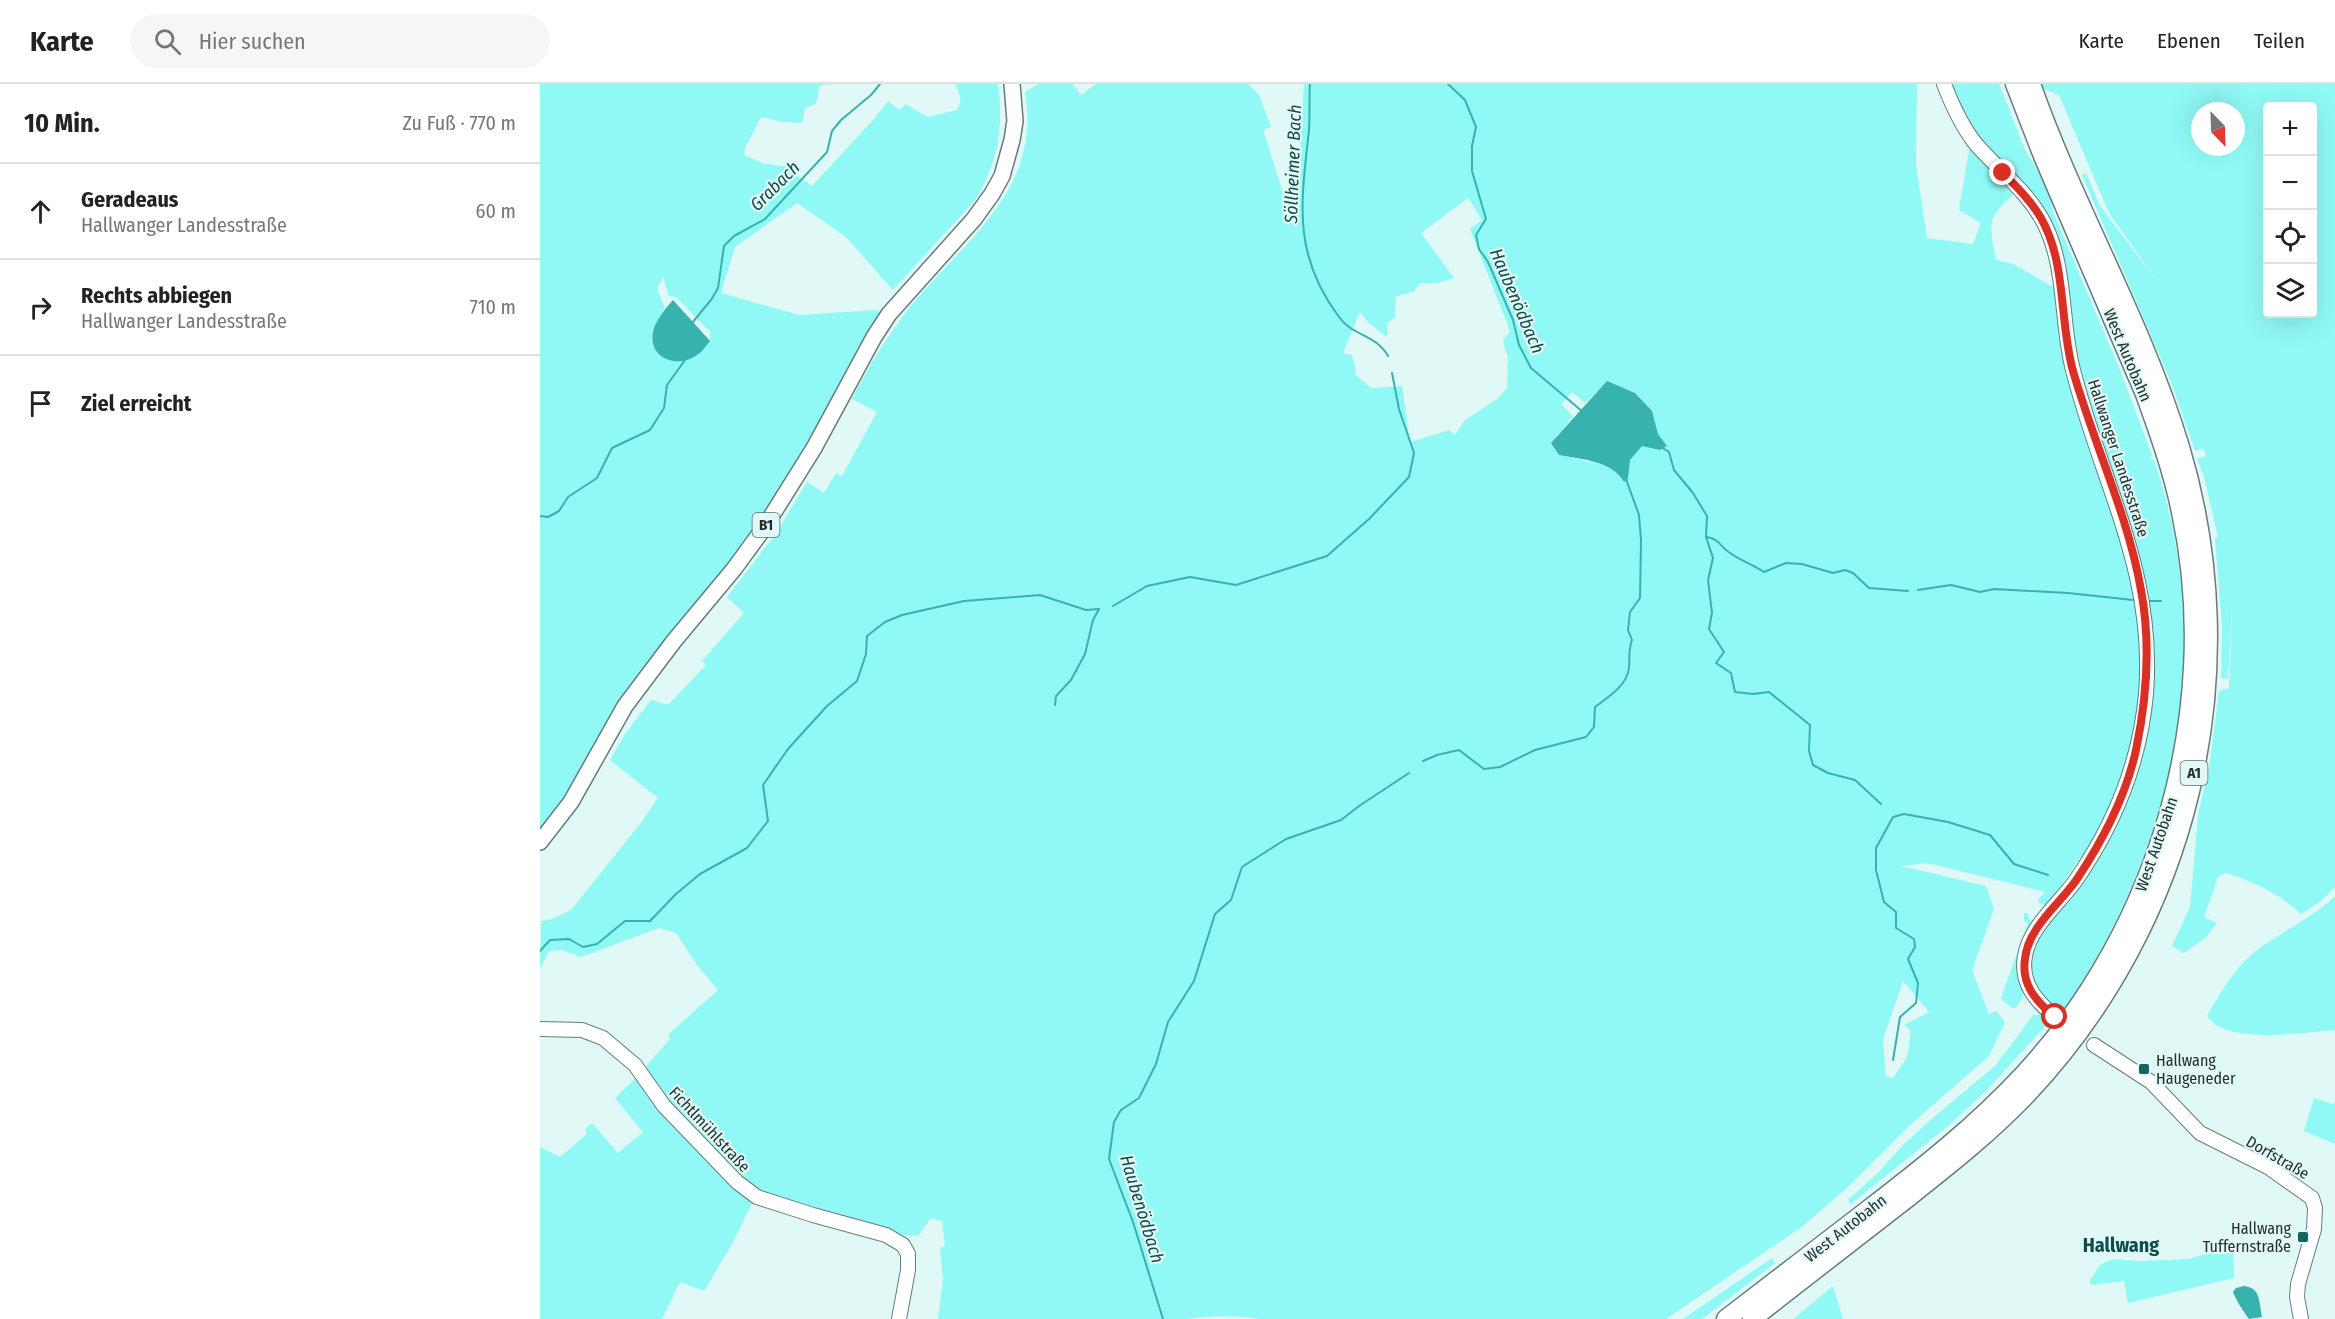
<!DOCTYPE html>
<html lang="de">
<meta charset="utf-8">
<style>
:root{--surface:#fff;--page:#f6f6f6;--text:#222;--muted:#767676;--line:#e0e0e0}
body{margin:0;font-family:"Fira Sans Condensed",sans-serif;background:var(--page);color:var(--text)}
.controls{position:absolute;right:18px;top:18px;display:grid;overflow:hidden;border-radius:6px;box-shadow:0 6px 24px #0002}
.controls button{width:54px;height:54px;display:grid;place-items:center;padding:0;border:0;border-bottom:2px solid var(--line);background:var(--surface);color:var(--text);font:30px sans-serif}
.compass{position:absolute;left:1651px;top:18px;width:54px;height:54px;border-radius:50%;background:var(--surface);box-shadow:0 6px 24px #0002;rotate:157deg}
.stop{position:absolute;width:18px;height:18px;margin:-14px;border:4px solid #d93025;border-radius:50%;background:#fff}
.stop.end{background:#d93025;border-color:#fff;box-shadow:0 2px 6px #0008}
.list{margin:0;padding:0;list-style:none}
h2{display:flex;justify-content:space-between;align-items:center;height:78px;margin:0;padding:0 24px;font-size:26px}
h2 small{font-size:20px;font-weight:400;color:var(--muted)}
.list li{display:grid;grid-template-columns:39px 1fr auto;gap:18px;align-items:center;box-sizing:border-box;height:96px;padding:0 24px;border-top:2px solid var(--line)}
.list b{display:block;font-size:22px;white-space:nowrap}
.list p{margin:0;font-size:20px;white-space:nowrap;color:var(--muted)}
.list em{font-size:20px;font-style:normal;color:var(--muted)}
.icon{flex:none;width:33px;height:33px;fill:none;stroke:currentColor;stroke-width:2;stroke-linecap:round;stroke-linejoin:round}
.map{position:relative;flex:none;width:1795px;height:1235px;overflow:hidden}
header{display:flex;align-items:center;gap:36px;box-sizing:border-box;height:84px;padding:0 30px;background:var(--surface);border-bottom:2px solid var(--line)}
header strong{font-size:28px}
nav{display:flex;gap:33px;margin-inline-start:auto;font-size:21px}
.search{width:420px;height:54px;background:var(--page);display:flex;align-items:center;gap:15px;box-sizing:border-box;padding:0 21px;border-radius:33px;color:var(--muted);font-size:22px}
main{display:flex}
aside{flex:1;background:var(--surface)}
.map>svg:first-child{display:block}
</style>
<header>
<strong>Karte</strong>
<div class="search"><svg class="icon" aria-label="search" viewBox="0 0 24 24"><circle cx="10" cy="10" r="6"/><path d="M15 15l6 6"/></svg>Hier suchen</div>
<nav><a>Karte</a><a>Ebenen</a><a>Teilen</a></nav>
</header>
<main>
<aside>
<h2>10 Min.<small>Zu Fuß · 770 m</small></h2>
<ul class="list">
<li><svg class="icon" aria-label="ahead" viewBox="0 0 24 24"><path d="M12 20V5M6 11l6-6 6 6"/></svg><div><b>Geradeaus</b><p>Hallwanger Landesstraße</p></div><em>60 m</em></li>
<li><svg class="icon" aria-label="right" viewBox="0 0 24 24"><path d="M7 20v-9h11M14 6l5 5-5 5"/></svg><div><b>Rechts abbiegen</b><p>Hallwanger Landesstraße</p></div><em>710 m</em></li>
<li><svg class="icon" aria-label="arrive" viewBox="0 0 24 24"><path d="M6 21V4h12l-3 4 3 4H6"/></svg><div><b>Ziel erreicht</b></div></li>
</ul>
</aside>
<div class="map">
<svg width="1795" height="1235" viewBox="0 0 1795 1235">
<rect width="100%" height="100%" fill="#e0f9f7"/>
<!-- green -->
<g fill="#90f9f5" fill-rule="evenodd">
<path d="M 0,0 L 296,0 L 280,1 L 276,20 L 265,24 L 262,39 L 242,38 L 221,33 L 205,64 L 204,71 L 225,80 L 252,83 L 255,90 L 272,102 L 335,34 L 348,17 L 359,26 L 366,20 L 387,33 L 417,26 C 423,16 420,10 415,0 L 458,0 C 464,42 458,80 435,116 L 353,206 L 306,153 L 257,119 L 195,163 L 181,209 L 259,231 L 336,226 L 342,229 L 231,422 L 177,497 L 96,594 L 40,694 L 0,751 ZM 123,193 L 129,212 L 136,213 L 170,248 L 170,257 L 157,271 L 113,247 L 125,224 L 117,205 Z"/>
<path d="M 498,0 L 533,0 L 541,11 L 556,0 L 708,0 L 719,11 L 731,43 L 723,46 L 745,115 L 754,115 L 758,99 L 764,0 L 1377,0 L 1376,81 L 1387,154 L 1433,160 L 1441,139 L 1419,126 L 1430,60 L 1475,109 C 1446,135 1449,139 1456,176 L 1473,180 L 1513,203 L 1524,202 L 1518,165 L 1423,32 L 1409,0 L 1459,0 L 1486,68 L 1494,80 L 1511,115 L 1513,128 L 1580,286 L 1612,371 L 1610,375 L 1614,376 C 1679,563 1632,774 1519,932 L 1507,920 L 1489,890 L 1491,865 L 1543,777 L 1541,772 L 1507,823 L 1497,817 L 1505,808 L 1388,779 L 1362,782 L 1446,802 L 1454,825 L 1432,886 L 1449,930 L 1456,927 L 1465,938 L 1449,972 L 1371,1040 L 1308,1103 L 1263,1142 L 1126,1235 L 720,1235 C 695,1231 671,1232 647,1235 L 398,1235 L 403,1195 L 400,1164 L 405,1162 L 402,1137 L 391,1134 L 378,1152 L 355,1151 L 217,1109 L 192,1160 L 164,1207 L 140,1198 L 122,1235 L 0,1235 L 0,1063 L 20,1073 L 47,1050 L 45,1045 L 52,1039 L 78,1069 L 103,1048 L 75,1014 C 95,996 112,975 130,955 L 128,951 L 178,906 L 157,881 L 136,849 L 119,844 L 41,873 L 22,866 L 9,867 L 0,885 L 1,837 L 12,835 L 31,826 L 100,740 L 118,714 L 70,676 L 85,650 L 111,616 L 128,621 L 166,581 L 162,577 L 204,529 L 187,513 L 235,451 L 267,398 L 284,409 L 296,389 L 302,392 L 337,328 L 312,315 C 329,282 347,252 370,223 C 425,156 502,106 485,8 ZM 928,114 L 942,136 L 930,145 L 970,247 L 963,257 L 968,274 L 967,304 L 957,315 L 924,337 L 915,351 L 909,346 L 870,358 L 862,302 L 831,304 L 815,290 L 816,286 L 812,271 L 803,269 L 820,228 L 829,239 L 847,253 L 847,240 L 855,233 L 856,212 L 873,208 L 881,199 L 897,199 L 914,194 L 881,149 ZM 1067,298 L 1095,309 L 1112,327 L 1118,350 L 1127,362 L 1119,366 L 1102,361 L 1090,376 L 1088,394 L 1063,381 L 1019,371 L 1011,359 L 1033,332 L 1021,320 L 1032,308 L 1045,319 ZM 1363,897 L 1389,928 L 1364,941 L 1371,947 L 1367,973 L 1353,994 L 1346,993 L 1343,955 Z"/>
<path d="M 1502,0 L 1795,0 L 1795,803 L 1780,818 L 1761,830 C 1739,810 1715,798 1686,789 L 1678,793 L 1664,833 L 1677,839 L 1665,854 L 1644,869 L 1632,862 L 1650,823 L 1658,731 L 1669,684 L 1679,607 L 1689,604 L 1692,524 L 1688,595 L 1681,594 L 1682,543 L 1675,454 L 1678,453 L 1664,393 L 1657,375 L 1666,372 L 1663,364 L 1655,367 L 1631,298 L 1542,91 L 1546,89 L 1560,122 L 1617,197 L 1569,129 L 1519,11 L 1503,5 ZM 1728,22 L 1772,22 L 1772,230 L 1728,230 ZM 1660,27 L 1696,27 L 1696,63 L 1660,63 Z"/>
<path d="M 1795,812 L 1795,946 C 1766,948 1682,962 1667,931 C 1680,910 1692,888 1711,871 C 1738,849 1770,836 1795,812 Z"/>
<polygon points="1484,829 1487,829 1492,839 1483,913 1476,924 1473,924 1462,916 1461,914 1488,839 1484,837"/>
<polygon points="1503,930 1512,935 1445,1008 1408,1042 1311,1120 1308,1116 1340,1087 1362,1062 1395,1032 1456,981 1493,931"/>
<polygon points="1774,1014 1793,1020 1795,1018 1795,1060 1764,1047"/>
<polygon points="1693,1163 1694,1194 1588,1219 1584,1197 1551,1201 1550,1196 1561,1180 1574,1175 1600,1177 1648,1175"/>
<polygon points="1232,1174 1235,1179 1162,1235 1143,1235"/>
<polygon points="1293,1202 1303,1235 1253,1235"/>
</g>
<!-- water -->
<g fill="#37b2af">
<path d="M 133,216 L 170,257 C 166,262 162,268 157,271 C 138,285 108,275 113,248 C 115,237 126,224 133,216 Z"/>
<path d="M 1067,297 L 1095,309 L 1112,327 L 1118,350 L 1127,362 L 1120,366 L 1102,362 L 1090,376 L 1088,395 L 1084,398 C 1073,377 1040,375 1019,371 L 1011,359 Z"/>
<path d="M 1704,1202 C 1721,1204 1719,1218 1722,1233 L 1709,1235 C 1702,1225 1697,1218 1693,1208 L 1696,1204 Z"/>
</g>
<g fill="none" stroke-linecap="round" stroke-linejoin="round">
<!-- stream -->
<g stroke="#37b2af" stroke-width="2">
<path d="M 770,0 C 769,15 770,30 769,46 C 761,119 752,170 799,233 C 812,252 836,250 848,272"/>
<polyline points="908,0 925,16 936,43 932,62 932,87 946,135 936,151 939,165 948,178 973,236 979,261 991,284 1043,328"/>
<polyline points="152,239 171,216 178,204 184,162 194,152 225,135 287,68 292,47 301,36 331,11 340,0"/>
<polyline points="1121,363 1129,368 1134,386 1153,409 1167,432 1166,453 1173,474 1168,496 1172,529 1169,545 1184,568 1176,579 1191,589 1195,608 1213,610 1229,608 1270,641 1269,667 1273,681 1288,689 1315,696 1341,720"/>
<polyline points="0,432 8,433 19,427 28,413 57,394 72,364 110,346 124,324 127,301 145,276"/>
<path d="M 1167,453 C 1181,456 1179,462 1190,469 C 1200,476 1213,481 1224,488 L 1246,479 L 1262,480 L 1293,489 L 1305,486 L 1313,489 L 1329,504 L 1368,507"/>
<polyline points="1378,506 1411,501 1440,508 1454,505 1528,509 1593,516"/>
<polyline points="1610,517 1621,517"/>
<polyline points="573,522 607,502 650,493 696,501 787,472 829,435 869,393 874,369 859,325 852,289"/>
<polyline points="515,621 516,612 531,596 545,570 553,536 559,525"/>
<path d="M 883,677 L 897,671 L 919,666 L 944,685 L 960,683 L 995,666 L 1046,653 L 1054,643 L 1055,623 C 1068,613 1087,602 1089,584 C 1090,573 1088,567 1092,556 L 1088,546 L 1090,528 L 1100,514 L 1101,456 L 1099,431 L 1086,395"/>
<polyline points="0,867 10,856 29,855 43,863 57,860 85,837 110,837 136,810 160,790 207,764 228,737 223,701 248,665 287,622 317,597 326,570 327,552 345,538 362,531 424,517 500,511 546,526 559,525"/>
<polyline points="1353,976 1360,933 1376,919 1378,899 1368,875 1375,863 1374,855 1356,844 1356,828 1344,818 1336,786 1336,764 1353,733 1364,730 1408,738 1450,751 1474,780 1508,791"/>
<polyline points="623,1235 593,1138 569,1075 574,1038 581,1026 599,1014 616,980 628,938 654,897 675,830 691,816 702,783 746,755 801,736 819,722 869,689"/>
</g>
<defs>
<g id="secondary">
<path d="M 1404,0 C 1412,21 1421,41 1435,59 C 1458,86 1489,108 1505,141 C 1526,184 1521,236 1532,282 C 1560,397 1616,486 1606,610 C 1600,677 1574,741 1536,796 C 1519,820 1490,842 1485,872 C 1480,899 1496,917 1515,933"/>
<polyline points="0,945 42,946 63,954 95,981 124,1022 197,1098 217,1113 273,1131 346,1151 363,1161 368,1170 368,1186 359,1235"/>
<polyline points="1554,961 1611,998 1660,1049 1728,1083 1772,1114 1775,1124 1774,1145 1758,1200 1757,1213 1761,1235"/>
</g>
<polyline id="primary" points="0,758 31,718 85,622 134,557 194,485 224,444 274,364 334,253 349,230 434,135 452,110 462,92 472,56 475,37 472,0"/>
<g id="highway">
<path d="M 1186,1235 C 1232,1200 1278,1164 1324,1129 C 1380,1086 1436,1042 1484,990 C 1620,844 1683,624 1641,428 C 1633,388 1619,349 1605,310 L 1503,72 L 1475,0"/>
<path d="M 1212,1235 C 1261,1196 1311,1158 1361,1119 C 1404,1085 1448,1051 1487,1010 C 1650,837 1708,590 1640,363 C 1602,237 1534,123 1491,0"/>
</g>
</defs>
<!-- secondary casing -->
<use href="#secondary" stroke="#667c7b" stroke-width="16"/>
<!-- primary casing -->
<use href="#primary" stroke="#667c7b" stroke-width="18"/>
<!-- highway casing -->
<use href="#highway" stroke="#667c7b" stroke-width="21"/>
<!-- secondary -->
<use href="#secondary" stroke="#fff" stroke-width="14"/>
<!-- primary -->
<use href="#primary" stroke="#fff" stroke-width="15"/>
<!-- highway -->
<use href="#highway" stroke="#fff" stroke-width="18"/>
</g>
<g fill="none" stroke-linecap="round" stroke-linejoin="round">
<!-- route -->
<path stroke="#d93025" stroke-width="8" d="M 1463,89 C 1477,103 1491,117 1501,134 C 1527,180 1519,237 1533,287 C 1554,360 1588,431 1601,506 C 1611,559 1607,613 1596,666 C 1586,712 1563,756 1537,795 C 1520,820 1488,843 1485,875 C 1481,901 1496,917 1515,933"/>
</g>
<!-- markers -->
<g fill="#146361" stroke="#e0f9f7" stroke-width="2">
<rect x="1598" y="979" width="12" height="12" rx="3"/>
<rect x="1757" y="1147" width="12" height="12" rx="3"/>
</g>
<g text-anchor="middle" stroke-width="4.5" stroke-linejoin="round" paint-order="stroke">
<!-- shield labels -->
<g fill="#e0f9f7" stroke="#5d6b6a" stroke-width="1.5">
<rect x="212.5" y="429" width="27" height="24" rx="4.5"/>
<rect x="1640.5" y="677" width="27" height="24" rx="4.5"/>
</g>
<g font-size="15" font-weight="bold" fill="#252e2d">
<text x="226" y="446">B1</text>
<text x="1654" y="694">A1</text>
</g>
<!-- street labels -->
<g font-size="16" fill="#252e2d" stroke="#e0f9f7">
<text transform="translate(1588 271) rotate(67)" y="6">West Autobahn</text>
<text transform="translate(1579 374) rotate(72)" y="6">Hallwanger Landesstraße</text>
<text transform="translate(1616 760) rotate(-71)" y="6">West Autobahn</text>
<text transform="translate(170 1045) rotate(47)" y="6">Fichtlmühlstraße</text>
<text transform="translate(1738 1073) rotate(30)" y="6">Dorfstraße</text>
<text transform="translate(1305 1144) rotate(-38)" y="6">West Autobahn</text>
</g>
<!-- poi labels -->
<g font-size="16" fill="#252e2d" stroke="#e0f9f7" text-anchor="start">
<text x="1616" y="982">Hallwang<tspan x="1616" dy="18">Haugeneder</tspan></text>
<text x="1751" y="1150" text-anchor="end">Hallwang<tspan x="1751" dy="18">Tuffernstraße</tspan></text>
</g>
<!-- water labels -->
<g font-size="18" font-style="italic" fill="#154948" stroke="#e0f9f7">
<text transform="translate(753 80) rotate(-88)" y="6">Söllheimer Bach</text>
<text transform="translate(235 102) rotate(-45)" y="6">Grabach</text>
<text transform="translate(977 217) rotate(67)" y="6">Haubenödbach</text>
<text transform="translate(602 1125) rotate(73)" y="6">Haubenödbach</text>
</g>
<!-- quarter labels -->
<g font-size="20" font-weight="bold" fill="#0f4d4c" stroke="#e0f9f7">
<text x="1581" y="1168">Hallwang</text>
</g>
</g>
</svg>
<div class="controls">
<button>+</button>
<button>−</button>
<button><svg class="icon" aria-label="locate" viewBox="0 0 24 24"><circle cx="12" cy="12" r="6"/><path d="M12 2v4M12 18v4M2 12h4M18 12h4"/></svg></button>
<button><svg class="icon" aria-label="layers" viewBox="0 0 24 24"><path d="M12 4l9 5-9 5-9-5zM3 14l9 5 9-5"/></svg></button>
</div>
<svg class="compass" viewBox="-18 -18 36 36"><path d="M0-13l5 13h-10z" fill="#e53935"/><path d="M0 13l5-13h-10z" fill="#767676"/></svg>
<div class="stop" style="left:1515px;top:933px"></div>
<div class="stop end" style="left:1463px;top:89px"></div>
</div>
</main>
